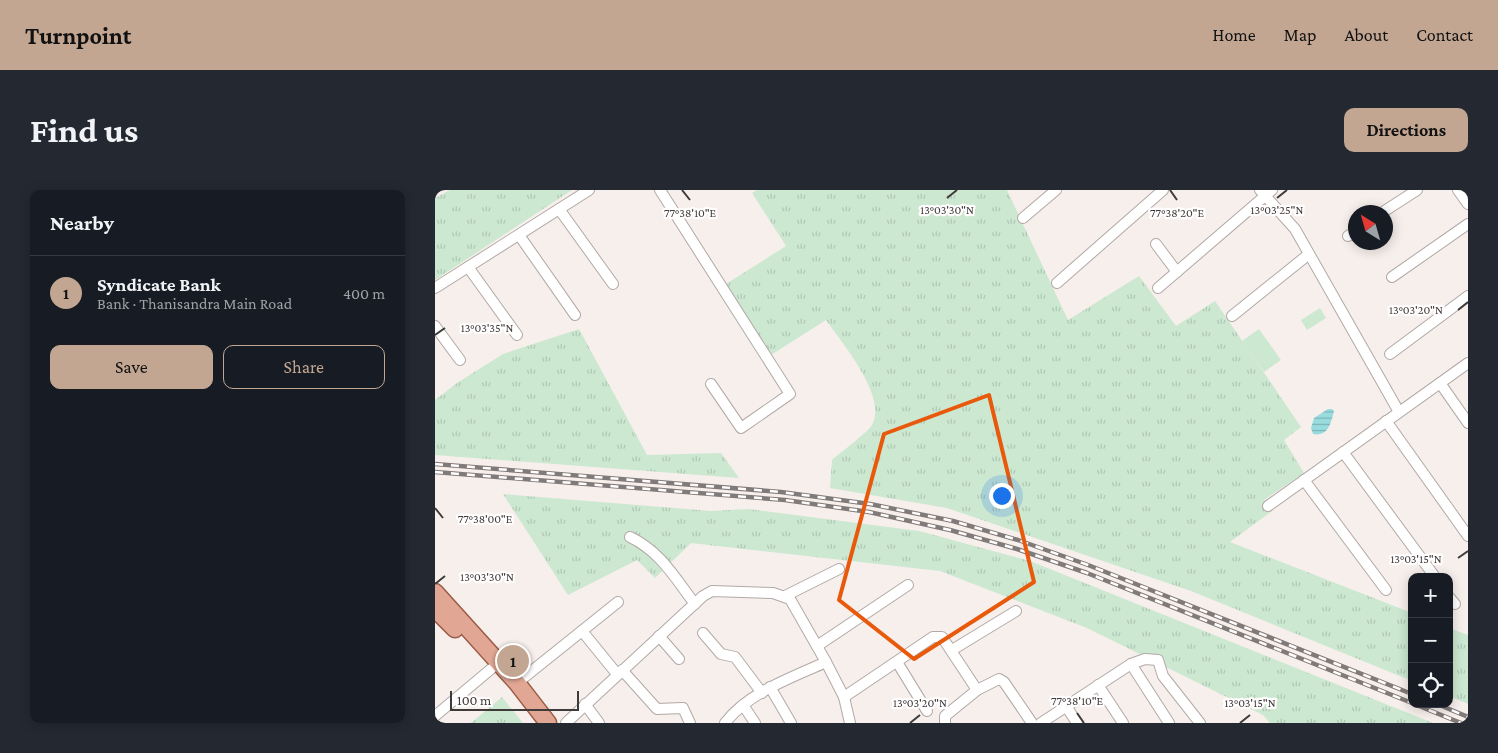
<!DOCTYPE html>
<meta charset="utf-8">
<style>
:root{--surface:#171b24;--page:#242831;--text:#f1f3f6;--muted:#9ea1a6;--line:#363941;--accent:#c3a691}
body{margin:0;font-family:"Crimson Pro",serif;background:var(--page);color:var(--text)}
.controls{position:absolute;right:15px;bottom:15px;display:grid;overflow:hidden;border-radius:10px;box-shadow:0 2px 12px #0003}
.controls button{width:45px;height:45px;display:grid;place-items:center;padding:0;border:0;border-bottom:1px solid var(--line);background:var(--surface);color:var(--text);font:25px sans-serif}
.compass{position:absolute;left:913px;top:15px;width:45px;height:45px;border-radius:50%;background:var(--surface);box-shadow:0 2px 12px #0003;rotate:323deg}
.scale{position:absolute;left:15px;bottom:12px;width:129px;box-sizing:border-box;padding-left:5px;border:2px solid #3e3b3a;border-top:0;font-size:14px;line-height:18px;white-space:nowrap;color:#3e3b3a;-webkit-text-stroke:4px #fffdfd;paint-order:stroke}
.you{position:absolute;left:566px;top:305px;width:18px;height:18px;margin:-12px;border:4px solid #fff;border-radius:50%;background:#1a73e8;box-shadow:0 0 0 8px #1a73e833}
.badge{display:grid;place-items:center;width:32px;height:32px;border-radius:50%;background:var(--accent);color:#111;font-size:16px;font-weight:700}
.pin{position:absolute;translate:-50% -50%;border:2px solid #fff;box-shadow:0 1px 5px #0006}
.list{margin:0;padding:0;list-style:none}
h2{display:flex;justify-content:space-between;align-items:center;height:65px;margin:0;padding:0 20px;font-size:21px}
h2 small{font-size:16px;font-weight:400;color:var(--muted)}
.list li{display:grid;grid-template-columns:32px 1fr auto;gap:15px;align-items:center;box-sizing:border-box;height:75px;padding:0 20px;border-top:1px solid var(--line)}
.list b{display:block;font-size:19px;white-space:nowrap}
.list p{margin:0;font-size:16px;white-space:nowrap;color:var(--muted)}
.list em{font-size:16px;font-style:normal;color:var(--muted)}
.actions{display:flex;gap:10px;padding:15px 20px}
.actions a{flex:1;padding:11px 0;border:1px solid var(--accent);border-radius:10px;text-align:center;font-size:18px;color:var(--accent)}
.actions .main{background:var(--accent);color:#111}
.icon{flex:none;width:28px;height:28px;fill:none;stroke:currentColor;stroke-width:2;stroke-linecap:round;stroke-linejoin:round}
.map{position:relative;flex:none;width:1033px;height:533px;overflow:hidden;border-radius:10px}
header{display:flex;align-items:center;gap:30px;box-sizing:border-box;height:70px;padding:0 25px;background:var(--accent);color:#111}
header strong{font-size:24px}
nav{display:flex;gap:28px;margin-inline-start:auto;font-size:18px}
.intro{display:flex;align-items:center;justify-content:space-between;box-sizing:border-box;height:120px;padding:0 30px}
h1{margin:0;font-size:35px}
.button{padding:12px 22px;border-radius:10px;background:var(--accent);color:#111;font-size:18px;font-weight:700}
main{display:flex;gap:30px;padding:0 30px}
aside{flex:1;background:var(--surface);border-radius:10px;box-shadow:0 2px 12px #0003}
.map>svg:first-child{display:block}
</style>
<header>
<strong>Turnpoint</strong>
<nav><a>Home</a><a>Map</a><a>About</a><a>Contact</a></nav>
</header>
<div class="intro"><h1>Find us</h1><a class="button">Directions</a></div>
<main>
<aside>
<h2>Nearby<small></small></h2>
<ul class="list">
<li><span class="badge">1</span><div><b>Syndicate Bank</b><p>Bank · Thanisandra Main Road</p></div><em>400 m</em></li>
</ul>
<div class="actions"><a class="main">Save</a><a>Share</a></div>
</aside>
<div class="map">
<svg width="1033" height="533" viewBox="0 0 1033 533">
<defs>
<pattern id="grass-tufts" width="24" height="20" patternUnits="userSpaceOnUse" patternTransform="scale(1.25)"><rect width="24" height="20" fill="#cce8d1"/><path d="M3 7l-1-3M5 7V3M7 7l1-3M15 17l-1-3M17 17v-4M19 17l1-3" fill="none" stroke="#b0c8b4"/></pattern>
<pattern id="water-rules" width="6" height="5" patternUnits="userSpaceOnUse" patternTransform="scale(1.25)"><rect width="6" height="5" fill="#98dce0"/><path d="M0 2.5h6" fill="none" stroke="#7db4b7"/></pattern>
</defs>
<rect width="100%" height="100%" fill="#f7efeb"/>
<!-- grass -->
<g fill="url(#grass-tufts)">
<polygon points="15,0 137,0 0,90 0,8"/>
<path d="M 322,0 L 572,0 L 633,130 L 704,86 L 741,136 L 780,111 L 866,237 L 849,250 L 869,283 L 829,310 L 837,321 L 795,352 L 977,423 L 977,491 L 756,401 L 512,318 L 395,298 L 397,270 C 405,263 433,242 437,235 C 453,206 406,152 391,130 L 336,165 L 291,94 L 351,56 L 317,3 Z"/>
<polygon points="144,139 212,265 286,263 304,288 0,265 0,210 22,193 68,164"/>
<polygon points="68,304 276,321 313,319 484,341 595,371 998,533 835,533 828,525 652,438 505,381 256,353 220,388 202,370 133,405"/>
<polygon points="1014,438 1033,445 1033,514 1014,506"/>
<polygon points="67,507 88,533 36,533"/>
</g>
<!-- pitch -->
<g fill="#cce8d1">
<polygon points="885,118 891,128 872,140 866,130"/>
<polygon points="824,139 846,170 829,182 807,151"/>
</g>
<!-- water -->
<path fill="url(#water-rules)" d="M 893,219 L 897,219 L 899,221 C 896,232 894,247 878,244 L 876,238 L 879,228 Z"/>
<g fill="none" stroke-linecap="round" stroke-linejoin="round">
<defs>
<g id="minor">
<polyline points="225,0 355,204 306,238 276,194"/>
<polyline points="825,0 860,39 964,222"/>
<polyline points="1023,0 1033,14"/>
<polyline points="124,19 178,94"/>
<polyline points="948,22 982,0"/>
<polyline points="588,28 621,0"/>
<polyline points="84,45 140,125"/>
<polyline points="913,46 921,41"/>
<polyline points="721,54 742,82"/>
<polyline points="33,77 82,145"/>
<polyline points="957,87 1033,34"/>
<polyline points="622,93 728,0"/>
<polyline points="0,98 154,0"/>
<polyline points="723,98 837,0"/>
<polyline points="797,126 874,64"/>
<polyline points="0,136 25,170"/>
<polyline points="955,164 1033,106"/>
<polyline points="1005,193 1033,233"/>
<polyline points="951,231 1033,346"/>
<polyline points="908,262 1000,387"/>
<polyline points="869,290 951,400"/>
<polyline points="833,316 1033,173"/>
<path d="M 195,347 C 225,361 240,388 260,414"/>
<polyline points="350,406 404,379"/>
<polyline points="1014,407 1020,414"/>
<polyline points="147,441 182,484"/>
<polyline points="268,443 286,464 300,467 327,503"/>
<polyline points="224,446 244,469"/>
<polyline points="382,456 473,395"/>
<polyline points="517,460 581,421"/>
<polyline points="462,472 492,521"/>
<polyline points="696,474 734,533"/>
<polyline points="187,480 222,519 248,518 255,533"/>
<polyline points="82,493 183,412"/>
<polyline points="663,495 688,533"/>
<polyline points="335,497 356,533"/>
<polyline points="409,507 415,533"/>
<polyline points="150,514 164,533"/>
<polyline points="308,515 320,533"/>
<polyline points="631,516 642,533"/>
<polyline points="0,526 56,479"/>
<polyline points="131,533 268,406 277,401 338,403 355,409 391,472"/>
<path d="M 290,533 C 314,502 356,488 391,472 L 409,507 L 498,447 L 507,447 L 542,500 L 564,489 L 569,492 L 597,533"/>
<polyline points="510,533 510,526 542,500"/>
<polyline points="606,533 696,474 710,469 723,470 728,486 765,533"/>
</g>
<g id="primary">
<polyline points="0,402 82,493 113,533"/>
<polyline points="0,419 20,439"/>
</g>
</defs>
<!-- minor casing -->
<use href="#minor" stroke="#b1a9a6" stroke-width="12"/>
<!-- primary casing -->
<use href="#primary" stroke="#9b5b46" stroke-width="19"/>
<!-- minor -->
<use href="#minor" stroke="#fff" stroke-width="10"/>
<!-- primary -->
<use href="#primary" stroke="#e1a794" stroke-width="16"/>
<defs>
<g id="rail">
<polyline points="0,274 346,302 435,314 518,331 583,350 653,375 977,504"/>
<polyline points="0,282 350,310 434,322 515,340 582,359 652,383 977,513"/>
<polyline points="979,514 1026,533"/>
<polyline points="1002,514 1033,527"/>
</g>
</defs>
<!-- rail casing -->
<use href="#rail" stroke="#807b79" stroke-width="4.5"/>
<!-- rail -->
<use href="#rail" stroke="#fffdfd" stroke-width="2.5" stroke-dasharray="8" stroke-linecap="butt"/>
</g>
<!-- marked area -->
<path fill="none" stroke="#e8590c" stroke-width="4" stroke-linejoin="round" d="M 554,205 L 599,392 L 479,469 L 404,410 L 449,244 Z"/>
<!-- ticks -->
<path fill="none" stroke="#3e3b3a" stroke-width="2" d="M 247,0 L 255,10M 735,0 L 742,10M 512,8 L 522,0M 842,8 L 852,0M 1023,120 L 1033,112M 0,145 L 10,138M 0,318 L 8,328M 1023,368 L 1033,361M 0,394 L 10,386M 642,523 L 649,533M 475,533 L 485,525M 805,533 L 815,525"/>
<g font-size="12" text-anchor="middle" fill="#3e3b3a" stroke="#fffdfd" stroke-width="4.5" stroke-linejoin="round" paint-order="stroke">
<text x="512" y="24">13°03'30"N</text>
<text x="842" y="24">13°03'25"N</text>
<text x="255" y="27">77°38'10"E</text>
<text x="742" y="27">77°38'20"E</text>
<text x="981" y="124">13°03'20"N</text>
<text x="52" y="142">13°03'35"N</text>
<text x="50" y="333">77°38'00"E</text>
<text x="981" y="373">13°03'15"N</text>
<text x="52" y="391">13°03'30"N</text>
<text x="642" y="515">77°38'10"E</text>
<text x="485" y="517">13°03'20"N</text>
<text x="815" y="517">13°03'15"N</text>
</g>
</svg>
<div class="controls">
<button>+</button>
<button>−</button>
<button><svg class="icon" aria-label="locate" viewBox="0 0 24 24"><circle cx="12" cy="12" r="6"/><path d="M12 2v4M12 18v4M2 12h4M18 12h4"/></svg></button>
</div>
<svg class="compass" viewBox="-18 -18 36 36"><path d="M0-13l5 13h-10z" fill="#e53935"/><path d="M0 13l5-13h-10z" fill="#9ea1a6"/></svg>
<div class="scale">100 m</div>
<div class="you"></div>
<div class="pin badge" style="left:78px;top:471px">1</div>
</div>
</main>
